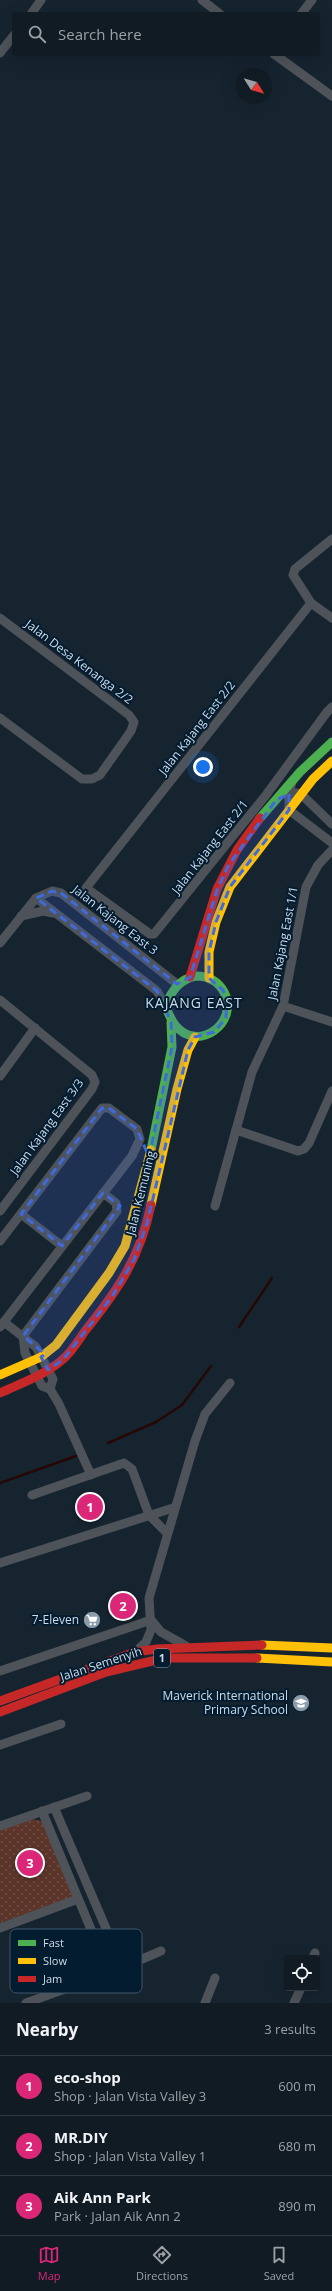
<!DOCTYPE html>
<meta charset="utf-8">
<style>
:root{--surface:#101b24;--page:#19242c;--text:#f1f3f6;--muted:#9ca1a6;--line:#303941;--accent:#db2777}
body{margin:0;font-family:"Open Sans",sans-serif;background:var(--page);color:var(--text)}
.controls{position:absolute;right:12px;bottom:12px;display:grid;overflow:hidden;border-radius:4px;box-shadow:0 4px 16px #0002}
.controls button{width:36px;height:36px;display:grid;place-items:center;padding:0;border:0;border-bottom:1px solid var(--line);background:var(--surface);color:var(--text);font:20px sans-serif}
.compass{position:absolute;left:236px;top:68px;width:36px;height:36px;border-radius:50%;background:var(--surface);box-shadow:0 4px 16px #0002;rotate:127deg}
.you{position:absolute;left:203px;top:767px;width:14px;height:14px;margin:-10px;border:3px solid #fff;border-radius:50%;background:#1a73e8;box-shadow:0 0 0 6px #1a73e833}
.badge{display:grid;place-items:center;width:26px;height:26px;border-radius:50%;background:var(--accent);color:#fff;font-size:13px;font-weight:700}
.pin{position:absolute;translate:-50% -50%;border:2px solid #fff;box-shadow:0 1px 4px #0006}
.list{margin:0;padding:0;list-style:none}
h2{display:flex;justify-content:space-between;align-items:center;height:52px;margin:0;padding:0 16px;font-size:17px}
h2 small{font-size:13px;font-weight:400;color:var(--muted)}
.list li{display:grid;grid-template-columns:26px 1fr auto;gap:12px;align-items:center;box-sizing:border-box;height:60px;padding:0 16px;border-top:1px solid var(--line)}
.list b{display:block;font-size:15px;white-space:nowrap}
.list p{margin:0;font-size:13px;white-space:nowrap;color:var(--muted)}
.list em{font-size:13px;font-style:normal;color:var(--muted)}
.icon{flex:none;width:22px;height:22px;fill:none;stroke:currentColor;stroke-width:2;stroke-linecap:round;stroke-linejoin:round}
.map{position:relative;flex:none;width:332px;height:2003px;overflow:hidden}
.search{position:absolute;background:var(--surface);box-shadow:0 4px 16px #0002;left:12px;right:12px;top:12px;height:44px;display:flex;align-items:center;gap:10px;box-sizing:border-box;padding:0 14px;border-radius:4px;color:var(--muted);font-size:15px}
.sheet{height:232px;background:var(--surface)}
nav{display:flex;justify-content:space-around;align-items:center;box-sizing:border-box;height:56px;border-top:1px solid var(--line);background:var(--surface);font-size:11px;color:var(--muted)}
nav a{display:grid;justify-items:center;gap:2px}
nav .on{color:var(--accent)}
.map>svg:first-child{display:block}
</style>
<div class="map">
<svg width="332" height="2003" viewBox="0 0 332 2003">
<defs>
<pattern id="park-dots" width="8" height="8" patternUnits="userSpaceOnUse"><rect width="8" height="8" fill="#5c352a"/><path d="M2 2h.1M6 6h.1" fill="none" stroke="#725249" stroke-width="1.8" stroke-linecap="round"/></pattern>
</defs>
<rect width="100%" height="100%" fill="#162430"/>
<!-- park -->
<polygon fill="url(#park-dots)" points="31,1819 43,1821 75,1897 0,1923 0,1830"/>
<g fill="none" stroke-linecap="round" stroke-linejoin="round">
<!-- stream -->
<g stroke="#250804" stroke-width="2.5">
<polyline points="239,1327 272,1278"/>
<polyline points="108,1443 156,1422 182,1405 211,1366"/>
<polyline points="0,1483 76,1456"/>
</g>
<!-- street -->
<g stroke="#4d5358" stroke-width="9">
<polyline points="202,0 220,14"/>
<polyline points="31,14 41,0"/>
<polyline points="301,14 312,0"/>
<polyline points="0,53 14,35"/>
<polyline points="274,54 332,96"/>
<polyline points="332,539 295,569 293,575 311,603 332,618"/>
<polyline points="311,603 86,888 150,934 154,934 266,795 327,712 332,707"/>
<polyline points="0,618 129,715 134,722 131,731 100,775 92,779 82,779 0,718"/>
<polyline points="292,782 289,794 289,810 332,843"/>
<polyline points="296,793 301,794 332,824"/>
<polyline points="36,898 157,991 165,1006"/>
<polyline points="21,916 43,911 53,913"/>
<polyline points="0,943 36,898 52,891 61,893 177,984"/>
<polyline points="0,1000 92,1075 95,1082 92,1089 0,1211"/>
<polyline points="283,1006 332,1022"/>
<polyline points="0,1076 35,1028"/>
<polyline points="236,1130 298,1151 304,1149 309,1143 332,1091"/>
<polyline points="215,1206 252,1072 283,1006 306,887 318,865 332,850"/>
<polyline points="21,1214 62,1246"/>
<polyline points="0,1241 102,1108 109,1108 137,1129 140,1139 132,1156 0,1327"/>
<polyline points="4,1322 36,1347 53,1379 50,1389"/>
<polyline points="91,1475 59,1404 50,1389 42,1386 25,1353 23,1336 117,1211 116,1203 103,1193"/>
<polyline points="32,1495 124,1463 132,1469 149,1515 167,1533"/>
<polyline points="0,1563 173,1508"/>
<polyline points="151,1620 161,1632 186,1646"/>
<polyline points="136,1651 146,1642 151,1630 149,1598 195,1441 205,1414 230,1383"/>
<polyline points="0,1671 151,1620"/>
<polyline points="0,1745 61,1724"/>
<polyline points="54,1807 123,1968"/>
<polyline points="42,1811 109,1973"/>
<polyline points="0,1826 87,1796"/>
<polyline points="0,1928 78,1899"/>
<polyline points="313,1958 315,1953"/>
<polyline points="26,2003 109,1973 161,1951"/>
<polyline points="205,2003 215,1978"/>
<polyline points="294,2003 301,1988"/>
</g>
<!-- fast -->
<g stroke="#4caf50" stroke-width="9">
<polyline points="260,818 300,772 332,742"/>
<path d="M 196,976 C 208,976 218,981 224,992 C 240,1022 198,1054 175,1025 C 171,1020 168,1012 165,1006 C 172,991 179,979 196,976 Z"/>
<polyline points="151,1150 172,1047 171,1022"/>
</g>
<!-- slow -->
<g stroke="#ffc107" stroke-width="9">
<polyline points="209,978 209,952 216,922 230,887 313,779 332,761"/>
<polyline points="151,1205 177,1089 188,1050 195,1037"/>
<polyline points="0,1375 41,1357 56,1345 109,1273 125,1246 151,1150"/>
<polyline points="262,1645 332,1648"/>
<polyline points="257,1658 332,1662"/>
</g>
<!-- jam -->
<g stroke="#c62828" stroke-width="9">
<polyline points="190,977 217,889 237,850 260,818"/>
<path d="M 0,1393 C 21,1383 45,1375 62,1360 C 71,1353 78,1341 85,1331 C 118,1290 140,1258 151,1205"/>
<polyline points="0,1701 135,1652 157,1649 262,1645"/>
<polyline points="0,1712 106,1672 165,1658 257,1658"/>
</g>
</g>
<!-- marked area -->
<path fill="#406adc" fill-opacity="0.2" stroke="#406adc" stroke-width="3" stroke-dasharray="8 5" stroke-linejoin="round" d="M 289,794 L 289,810 L 230,887 L 216,922 L 209,952 L 209,978 L 223,990 L 227,998 L 226,1018 L 214,1032 L 195,1037 L 188,1050 L 147,1224 L 134,1260 L 112,1297 L 63,1360 L 48,1370 L 41,1357 L 45,1354 L 23,1336 L 120,1206 L 103,1193 L 62,1246 L 21,1214 L 102,1108 L 109,1108 L 137,1129 L 149,1157 L 172,1047 L 171,1022 L 157,991 L 36,898 L 52,891 L 61,893 L 177,984 L 190,977 L 217,890 L 228,866 L 276,800 Z"/>
<!-- icons -->
<defs>
<symbol id="supermarket-disc" viewBox="-11 -11 22 22"><circle r="9.5" fill="#8d9ca9" stroke="#031c30"/><path d="M-6-5.5h2.5l.6 2H6L4.5 2H-2.5L-4.4-4H-6ZM-1.5 3.2a1.3 1.3 0 1 0 .1 0ZM3 3.2a1.3 1.3 0 1 0 .1 0Z" fill="#fff"/></symbol>
<symbol id="school-disc" viewBox="-11 -11 22 22"><circle r="9.5" fill="#8d9ca9" stroke="#031c30"/><path d="M0-5L7-2L0 1L-7-2ZM-4 1L0 2.5L4 1V4Q0 6-4 4Z" fill="#fff"/></symbol>
</defs>
<g fill-rule="evenodd">
<use href="#supermarket-disc" x="82" y="1610" width="20" height="20"/>
<use href="#school-disc" x="291" y="1693" width="20" height="20"/>
</g>
<g text-anchor="middle" stroke-width="4" stroke-linejoin="round" paint-order="stroke">
<!-- shield labels -->
<rect fill="#031c30" stroke="#90a2b2" stroke-width="1" x="154" y="1649" width="16" height="18" rx="3"/>
<g font-size="11" font-weight="bold" fill="#cddcea">
<text x="162" y="1662">1</text>
</g>
<!-- street labels -->
<g font-size="12" fill="#cddcea" stroke="#031c30">
<text transform="translate(79 662) rotate(37)" y="4">Jalan Desa Kenanga 2/2</text>
<text transform="translate(197 728) rotate(-52)" y="4">Jalan Kajang East 2/2</text>
<text transform="translate(210 847) rotate(-52)" y="4">Jalan Kajang East 2/1</text>
<text transform="translate(115 920) rotate(38)" y="4">Jalan Kajang East 3</text>
<text transform="translate(283 943) rotate(-79)" y="4">Jalan Kajang East 1/1</text>
<text transform="translate(47 1127) rotate(-54)" y="4">Jalan Kajang East 3/3</text>
<text transform="translate(141 1193) rotate(-76)" y="4">Jalan Kemuning</text>
<text transform="translate(101 1664) rotate(-18)" y="4">Jalan Semenyih</text>
</g>
<!-- poi labels -->
<g font-size="12" fill="#cddcea" stroke="#031c30" text-anchor="end">
<text x="79" y="1624">7-Eleven</text>
<text x="288" y="1700">Maverick International<tspan x="288" dy="14">Primary School</tspan></text>
</g>
<!-- quarter labels -->
<g font-size="14" letter-spacing="1" fill="#cddcea" stroke="#031c30">
<text x="194" y="1008">KAJANG EAST</text>
</g>
</g>
<!-- legend -->
<rect x="10" y="1929" width="132" height="64" rx="6" fill="#031c30" stroke="#405668" stroke-width="1"/>
<rect x="18" y="1940" width="18" height="6" fill="#4caf50"/>
<rect x="18" y="1958" width="18" height="6" fill="#ffc107"/>
<rect x="18" y="1976" width="18" height="6" fill="#c62828"/>
<g font-size="11" fill="#cddcea">
<text x="43" y="1947">Fast</text>
<text x="43" y="1965">Slow</text>
<text x="43" y="1983">Jam</text>
</g>
</svg>
<div class="controls">
<button><svg class="icon" aria-label="locate" viewBox="0 0 24 24"><circle cx="12" cy="12" r="6"/><path d="M12 2v4M12 18v4M2 12h4M18 12h4"/></svg></button>
</div>
<svg class="compass" viewBox="-18 -18 36 36"><path d="M0-13l5 13h-10z" fill="#e53935"/><path d="M0 13l5-13h-10z" fill="#9ca1a6"/></svg>
<div class="you"></div>
<div class="pin badge" style="left:90px;top:1507px">1</div>
<div class="pin badge" style="left:123px;top:1606px">2</div>
<div class="pin badge" style="left:30px;top:1863px">3</div>
<div class="search"><svg class="icon" aria-label="search" viewBox="0 0 24 24"><circle cx="10" cy="10" r="6"/><path d="M15 15l6 6"/></svg>Search here</div>
</div>
<section class="sheet">
<h2>Nearby<small>3 results</small></h2>
<ul class="list">
<li><span class="badge">1</span><div><b>eco-shop</b><p>Shop · Jalan Vista Valley 3</p></div><em>600 m</em></li>
<li><span class="badge">2</span><div><b>MR.DIY</b><p>Shop · Jalan Vista Valley 1</p></div><em>680 m</em></li>
<li><span class="badge">3</span><div><b>Aik Ann Park</b><p>Park · Jalan Aik Ann 2</p></div><em>890 m</em></li>
</ul>
</section>
<nav>
<a class="on"><svg class="icon" aria-label="map" viewBox="0 0 24 24"><path d="M3 6l6-2 6 2 6-2v14l-6 2-6-2-6 2zM9 4v14M15 6v14"/></svg>Map</a>
<a><svg class="icon" aria-label="directions" viewBox="0 0 24 24"><path d="M12 3l9 9-9 9-9-9zM9 14v-3h6M13 9l2 2-2 2"/></svg>Directions</a>
<a><svg class="icon" aria-label="saved" viewBox="0 0 24 24"><path d="M7 4h10v16l-5-4-5 4z"/></svg>Saved</a>
</nav>
